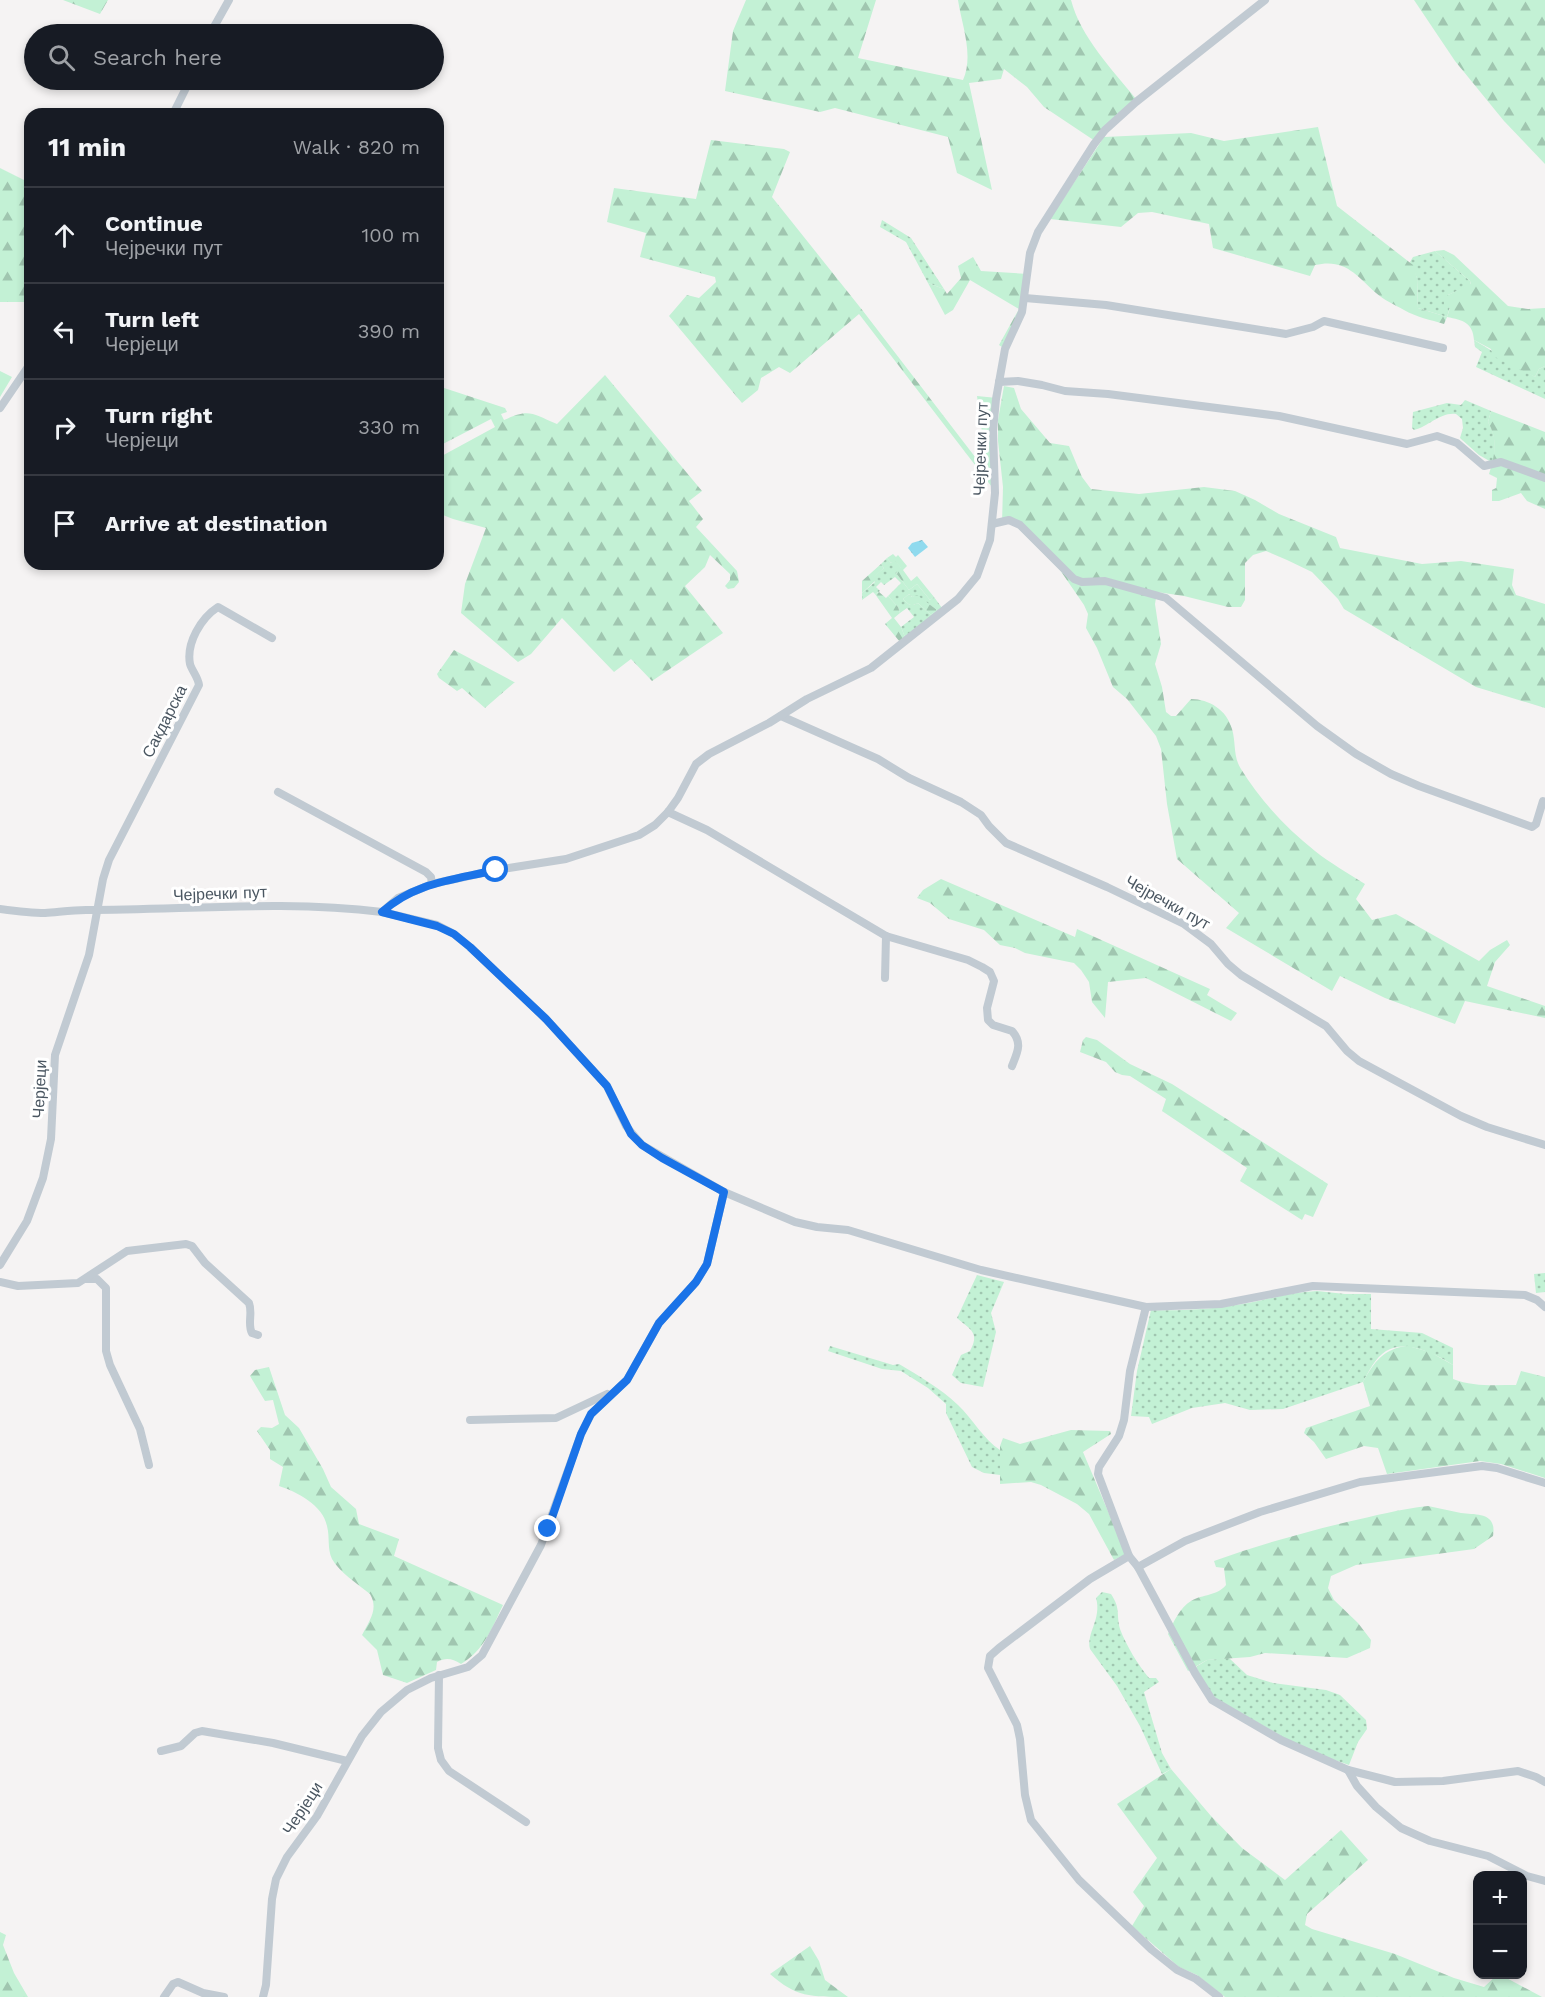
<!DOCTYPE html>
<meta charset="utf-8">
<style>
:root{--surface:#171b24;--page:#20242c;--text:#f1f3f6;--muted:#9ea1a6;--line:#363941}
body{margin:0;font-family:"Work Sans",sans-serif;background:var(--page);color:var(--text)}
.controls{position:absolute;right:18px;bottom:18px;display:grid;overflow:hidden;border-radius:12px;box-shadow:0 3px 9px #0003}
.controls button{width:54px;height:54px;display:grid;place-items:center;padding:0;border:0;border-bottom:2px solid var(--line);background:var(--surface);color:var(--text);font:30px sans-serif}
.stop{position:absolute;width:18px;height:18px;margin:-14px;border:4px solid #1a73e8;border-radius:50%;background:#fff}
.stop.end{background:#1a73e8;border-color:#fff;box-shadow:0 2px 6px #0008}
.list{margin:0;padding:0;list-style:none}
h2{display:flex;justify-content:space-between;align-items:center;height:78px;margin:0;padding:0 24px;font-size:26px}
h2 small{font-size:20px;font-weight:400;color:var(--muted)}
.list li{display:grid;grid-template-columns:39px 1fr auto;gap:18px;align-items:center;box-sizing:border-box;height:96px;padding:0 24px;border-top:2px solid var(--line)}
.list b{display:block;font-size:22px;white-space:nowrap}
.list p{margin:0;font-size:20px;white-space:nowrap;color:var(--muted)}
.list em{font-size:20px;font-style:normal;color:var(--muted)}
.icon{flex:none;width:33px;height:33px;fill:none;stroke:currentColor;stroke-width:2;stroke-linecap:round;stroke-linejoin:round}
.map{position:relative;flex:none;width:1545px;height:1997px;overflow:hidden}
.search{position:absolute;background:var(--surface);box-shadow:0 3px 9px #0003;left:24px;top:24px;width:420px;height:66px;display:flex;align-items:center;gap:15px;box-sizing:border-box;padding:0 21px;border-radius:33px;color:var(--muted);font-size:22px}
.panel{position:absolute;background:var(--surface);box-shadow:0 3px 9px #0003;left:24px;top:108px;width:420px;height:462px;border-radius:18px}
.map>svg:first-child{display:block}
</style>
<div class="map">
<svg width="1545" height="1997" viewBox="0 0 1545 1997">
<defs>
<pattern id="green-dots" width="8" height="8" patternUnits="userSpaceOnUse" patternTransform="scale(1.5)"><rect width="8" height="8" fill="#c3f1d5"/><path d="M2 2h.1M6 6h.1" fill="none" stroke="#a0c6b0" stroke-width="1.8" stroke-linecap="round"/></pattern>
<pattern id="forest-firs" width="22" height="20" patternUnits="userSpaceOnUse" patternTransform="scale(1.5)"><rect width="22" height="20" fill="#c3f1d5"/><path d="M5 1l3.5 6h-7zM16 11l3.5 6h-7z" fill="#a0c6b0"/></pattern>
<pattern id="water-ripples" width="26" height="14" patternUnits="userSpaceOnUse" patternTransform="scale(1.5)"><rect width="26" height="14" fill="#90daee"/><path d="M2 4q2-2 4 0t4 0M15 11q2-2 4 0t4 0" fill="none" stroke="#78b4c4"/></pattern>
</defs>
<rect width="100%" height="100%" fill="#f5f3f3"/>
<!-- green -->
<g fill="url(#green-dots)" fill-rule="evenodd">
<polygon points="882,220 911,238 944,289 928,283 906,242 880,227"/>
<polygon points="1435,251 1470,281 1471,285 1448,295 1450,307 1447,317 1418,308 1417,278 1410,262 1413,257"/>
<polygon points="1474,340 1535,377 1539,369 1545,366 1545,399 1476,367 1482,352 1475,347"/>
<path d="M 1465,400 L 1491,411 L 1488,422 C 1496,435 1496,448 1493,463 L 1479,455 L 1460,438 L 1463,428 L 1462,419 L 1456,414 C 1440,412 1428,427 1414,430 L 1412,428 L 1413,412 L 1447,403 L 1461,405 Z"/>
<path d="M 887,558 L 891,563 L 895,560 L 902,569 L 896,573 L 909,590 L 917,584 L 930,600 L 934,597 L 942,608 L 905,637 L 901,627 L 914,617 L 907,608 L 900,613 L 898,607 L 888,596 L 901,583 L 895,577 L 884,585 L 881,582 L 876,587 L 880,591 L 875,594 L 873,592 L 862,600 L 862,593 L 875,582 L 872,578 L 884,568 L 881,564 ZM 909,594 L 912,597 L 917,596 L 937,610 L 931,615 L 918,603 C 911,607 909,605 903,599 Z"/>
<polygon points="1545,1273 1545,1292 1536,1293 1534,1274"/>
<path d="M 977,1275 L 1004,1282 L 991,1313 L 996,1332 L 983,1387 L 961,1383 L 952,1375 L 961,1355 L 970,1351 C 980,1333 971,1330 957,1318 Z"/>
<path d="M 1317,1291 L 1345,1294 L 1371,1294 L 1371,1329 L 1422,1333 L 1453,1348 L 1453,1365 C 1435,1354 1407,1339 1386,1351 C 1375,1358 1369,1371 1363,1382 L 1283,1409 L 1250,1410 L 1225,1403 L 1192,1408 L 1152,1424 L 1149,1417 L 1131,1416 L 1137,1371 L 1151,1310 C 1184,1311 1216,1309 1248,1303 C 1272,1298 1293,1292 1317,1291 Z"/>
<path d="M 830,1346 L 893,1365 L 899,1364 C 919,1376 940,1388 958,1405 C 973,1419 983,1439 1000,1450 L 1000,1475 L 984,1473 L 972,1467 L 946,1413 L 946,1404 L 928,1388 L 901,1371 L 882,1369 L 828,1351 Z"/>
<path d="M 1102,1592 L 1111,1594 C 1121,1609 1116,1614 1120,1629 C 1126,1645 1138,1665 1149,1678 L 1156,1678 L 1159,1682 L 1144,1692 L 1162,1753 L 1171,1769 L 1162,1774 L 1140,1726 L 1117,1686 L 1090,1649 C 1086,1633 1102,1619 1096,1598 Z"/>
<polygon points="1229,1658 1247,1675 1273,1683 1326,1690 1340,1695 1366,1720 1367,1729 1358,1742 1349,1765 1323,1756 1283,1737 1217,1699 1210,1694 1196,1667 1207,1660"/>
</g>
<!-- forest -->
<g fill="url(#forest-firs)">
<polygon points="63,0 108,0 100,14"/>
<path d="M 746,0 L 876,0 L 858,58 L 963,80 C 974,55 962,26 958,0 L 1071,0 C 1081,38 1112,69 1136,99 L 1095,141 L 1044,107 L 1027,87 L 1004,69 L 1001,79 L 969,83 L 992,190 L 957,173 L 948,137 L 835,108 L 820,112 L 725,91 L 733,31 Z"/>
<polygon points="1414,0 1545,0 1545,164 1504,121 1455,61"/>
<path d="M 1318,127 L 1337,206 L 1413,265 L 1417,278 L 1418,308 L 1447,317 L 1450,308 L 1444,304 L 1444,299 L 1448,295 L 1471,284 L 1470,281 L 1435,251 L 1444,250 L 1454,255 L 1508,306 L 1528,309 L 1545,308 L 1545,366 L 1539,369 L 1535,377 L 1493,356 L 1491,349 L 1474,340 C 1473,323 1463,320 1447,317 L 1444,324 C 1431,320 1416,317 1404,310 C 1395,305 1384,300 1376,293 C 1356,275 1345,258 1315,265 L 1310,276 L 1213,248 L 1209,224 L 1152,212 L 1138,213 L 1121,227 L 1050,219 L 1104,137 L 1191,133 L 1224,141 Z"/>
<polygon points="711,140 784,149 790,152 772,197 863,311 982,466 984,447 977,396 997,398 995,491 859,314 790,373 779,367 761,378 758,390 742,403 669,316 687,295 699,298 716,282 715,277 640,257 646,233 607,222 614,188 696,199"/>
<polygon points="0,168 30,183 30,302 0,302"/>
<polygon points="973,257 981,271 1028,274 1024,310 1005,349 999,345 1019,309 970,280 953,310 945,315 928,283 944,289 947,294 961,278 958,266"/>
<polygon points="0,371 12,377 0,397"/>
<path d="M 605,375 L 702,491 L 689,501 L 703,519 L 696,527 L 737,571 L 739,582 L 734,588 L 728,589 L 725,586 L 730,580 L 730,574 L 710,555 L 705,567 L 685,586 L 723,633 L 652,681 L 631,659 L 614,672 L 562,618 L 531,654 L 518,662 L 461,613 L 465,584 L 486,528 L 453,519 L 438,513 L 438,458 L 495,427 L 491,419 L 441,445 L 438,442 L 438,386 L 505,408 L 507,412 L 501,414 L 504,420 C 530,408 532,414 557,424 Z"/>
<path d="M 1004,386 L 1014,388 L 1021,409 L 1050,443 L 1069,446 L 1082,477 L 1091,489 L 1139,494 L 1204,487 L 1235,491 L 1255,500 L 1279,514 L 1336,537 L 1340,548 L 1422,564 L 1461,561 L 1514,569 L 1512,585 L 1516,595 L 1545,604 L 1545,708 L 1476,687 L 1344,609 L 1338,599 L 1312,572 L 1287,560 L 1266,551 L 1253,555 L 1245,563 L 1245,600 L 1241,607 L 1228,607 L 1184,596 L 1157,592 L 1155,604 L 1161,644 L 1155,664 L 1162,687 L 1166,712 L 1171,716 L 1176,716 L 1191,699 C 1209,699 1227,710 1232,729 C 1236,742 1233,757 1241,769 C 1260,800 1286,828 1315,851 C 1330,863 1348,873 1365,884 L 1356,899 L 1372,920 L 1396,914 L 1479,961 L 1490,950 L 1507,940 L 1510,945 L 1495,962 L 1487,986 L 1545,1006 L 1545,1018 L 1465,1001 L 1455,1024 L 1385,998 L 1340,976 L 1332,991 L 1226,928 L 1239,913 L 1177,859 L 1167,804 L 1161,749 L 1156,736 L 1127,699 L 1113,687 L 1097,648 L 1086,628 L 1088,614 L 1084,605 L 1060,570 L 1015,525 L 1002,523 L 1003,487 L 998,441 L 998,420 Z"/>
<path d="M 1491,411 L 1545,432 L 1545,509 L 1527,501 L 1521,493 L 1499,501 L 1492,501 L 1492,490 L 1496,488 L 1497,478 L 1489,474 C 1495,456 1498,439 1488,422 Z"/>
<polygon points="893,554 896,557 898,555 907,566 903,570 911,581 917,576 934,597 930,600 917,584 909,590 896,573 901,568 895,561 891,563 887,558"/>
<polygon points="881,564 884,568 873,578 875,581 862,593 862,581"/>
<polygon points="879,592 886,598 888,596 898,607 900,613 894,618 901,627 905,637 900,642 885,624 892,618 875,594"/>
<path d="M 909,594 L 912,597 L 917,595 L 937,610 L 931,615 L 918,603 C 911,607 909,605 903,599 Z"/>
<polygon points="454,650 514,682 515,682 485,708 462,688 457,691 439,678 437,674"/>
<polygon points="941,879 1075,937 1077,929 1210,989 1207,995 1237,1013 1231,1021 1146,978 1108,982 1105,1018 1092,1002 1089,982 1081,970 1074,963 1025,953 1015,948 1000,945 984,930 949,919 930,903 917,898 923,890"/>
<polygon points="1086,1037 1097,1040 1130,1064 1172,1084 1328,1184 1313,1217 1305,1214 1302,1220 1240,1181 1247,1168 1162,1111 1166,1099 1130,1076 1122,1075 1115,1072 1106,1062 1080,1052 1083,1040"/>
<path d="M 1408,1346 L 1430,1352 L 1453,1365 L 1453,1379 C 1473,1387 1495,1385 1516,1385 L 1521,1371 L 1545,1377 L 1545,1478 L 1501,1464 L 1480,1461 L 1387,1474 L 1378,1448 L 1364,1446 L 1326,1459 L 1314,1442 L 1304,1433 L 1306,1428 L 1370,1406 L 1363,1382 C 1374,1362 1384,1348 1408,1346 Z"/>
<path d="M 269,1367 L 285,1415 L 299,1428 L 323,1469 L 331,1487 L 356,1509 L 359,1524 L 399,1539 L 394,1556 L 503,1605 C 491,1630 485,1649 461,1664 C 452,1659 447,1657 437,1662 L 436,1670 L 407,1683 L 383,1675 L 377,1650 L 362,1635 C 369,1621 379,1609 370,1594 C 358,1584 339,1572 332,1559 C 327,1548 330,1537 327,1526 C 323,1505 297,1492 279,1486 L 283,1467 L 270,1459 L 270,1450 L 257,1431 L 261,1427 L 272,1428 L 279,1424 L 273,1400 L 265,1401 L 250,1376 L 255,1370 Z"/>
<polygon points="1071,1430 1110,1431 1111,1434 1083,1452 1126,1554 1114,1560 1089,1514 1077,1504 1041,1485 1031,1482 1000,1484 1000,1446 1003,1438 1020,1444"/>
<path d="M 1428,1506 C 1439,1508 1450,1511 1461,1513 C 1477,1515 1497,1512 1493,1536 L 1474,1549 L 1356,1565 L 1331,1576 L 1328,1588 L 1334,1600 L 1358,1623 L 1371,1640 L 1370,1648 L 1347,1658 L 1265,1653 L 1250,1657 L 1207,1660 L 1188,1671 L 1168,1634 C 1173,1623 1180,1607 1191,1601 C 1203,1594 1217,1596 1226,1585 L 1224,1568 L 1216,1567 L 1214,1561 C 1258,1545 1302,1533 1347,1522 C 1374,1516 1400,1509 1428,1506 Z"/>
<polygon points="1171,1769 1211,1816 1242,1848 1285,1880 1341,1830 1368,1860 1307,1914 1305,1925 1312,1929 1395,1954 1454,1978 1484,1987 1497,1975 1501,1975 1542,1997 1225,1997 1197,1975 1179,1967 1132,1926 1144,1906 1133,1892 1157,1858 1117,1804"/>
<polygon points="0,1932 6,1935 3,1945 14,1973 28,1997 0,1997"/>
<path d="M 810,1946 L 819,1961 L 825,1980 L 848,1997 C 810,1997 796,1997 770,1974 Z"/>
</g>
<!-- water -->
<polygon fill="url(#water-ripples)" points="922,540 928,547 915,557 908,548 912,543"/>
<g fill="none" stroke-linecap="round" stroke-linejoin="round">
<!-- minor -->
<g stroke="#c1cad2" stroke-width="8">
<polyline points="210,34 229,0"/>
<polyline points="173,114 190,80"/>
<polyline points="1025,298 1106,305 1286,334 1313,327 1324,321 1443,348"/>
<polyline points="999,382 1018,381 1042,385 1065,391 1108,394 1279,416 1407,444 1437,436 1457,443 1484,466 1501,462 1545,478"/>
<polyline points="0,408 30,364"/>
<polyline points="992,524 1009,520 1020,525 1074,579 1082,582 1105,581 1166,598 1317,726 1356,754 1391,774 1419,786 1532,827 1536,824 1543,801"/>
<polyline points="781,716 878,759 909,778 961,802 981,815 989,826 1006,843 1107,887 1184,924 1211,944 1228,964 1241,975 1326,1026 1347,1051 1359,1061 1461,1116 1487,1127 1545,1145"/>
<polyline points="278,792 426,872 431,877 432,884"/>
<path d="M 668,812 L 707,830 L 886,936 L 968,960 L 982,967 L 990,972 L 994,981 L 987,1008 L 988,1020 L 993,1025 L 1012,1031 C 1023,1043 1017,1053 1012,1066"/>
<path d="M 0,909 C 15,911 31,913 45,913 C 59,912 72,910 86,910 C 185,910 284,900 382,912 L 398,898 L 432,884 L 496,870 L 566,859 L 639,835 L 655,825 L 668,812 L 678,798 L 696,764 L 709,754 L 769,723 L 807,699 L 871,668 L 958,599 L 977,576 L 990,540 L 995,493 L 993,431 L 996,399 L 1005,349 L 1022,312 L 1030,253 L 1038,232 L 1094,144 L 1105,130 L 1136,102 L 1265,0"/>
<polyline points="382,912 437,925 454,934 470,947 546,1019 607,1086 626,1126 642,1145 724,1192 795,1222 817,1227 848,1230 981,1270 1146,1307 1221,1304 1313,1286 1525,1295 1537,1300 1545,1307"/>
<polyline points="885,978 886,936"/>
<path d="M 0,1265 L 27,1221 L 43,1178 L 51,1139 L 55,1055 L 89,955 L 103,879 L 109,860 L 199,685 C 198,677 192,671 190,664 C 186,643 201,618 218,607 L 272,638"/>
<polyline points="86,1279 97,1279 106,1288 106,1351 110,1365 140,1429 149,1465"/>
<path d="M 0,1282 L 18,1286 L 78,1283 L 127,1251 L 186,1244 L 192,1246 L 205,1263 L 249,1303 C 253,1313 247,1324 252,1333 L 258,1335"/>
<polyline points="470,1420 556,1418 607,1394"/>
<polyline points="1129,1556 1098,1474 1099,1467 1119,1436 1124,1420 1130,1371 1146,1307"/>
<polyline points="1138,1567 1185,1541 1260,1512 1360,1482 1482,1466 1497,1468 1545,1483"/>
<polyline points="439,1675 438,1748 441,1760 449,1771 526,1822"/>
<polyline points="161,1751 181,1746 195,1733 202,1731 273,1743 347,1761"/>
<polyline points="1348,1770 1395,1782 1443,1781 1518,1771 1536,1777 1545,1782"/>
<polyline points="164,1997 173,1984 178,1982 203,1993 224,1997"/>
<polyline points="263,1997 266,1985 272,1899 276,1879 287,1857 317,1816 362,1736 381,1712 407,1690 431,1678 468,1667 482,1655 541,1545 581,1434 591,1414 627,1380 659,1323 696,1282 707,1264 724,1192"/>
<polyline points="1219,1997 1196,1979 1177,1970 1152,1950 1079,1880 1031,1820 1025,1795 1020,1739 1017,1725 988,1668 990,1656 999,1648 1090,1579 1129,1556 1138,1567 1195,1673 1212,1700 1281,1740 1348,1770 1357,1786 1376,1807 1401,1828 1430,1841 1488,1856 1527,1876 1545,1881"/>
</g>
</g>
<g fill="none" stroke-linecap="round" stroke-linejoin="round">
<!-- route -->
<path stroke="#1a73e8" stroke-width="8" d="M 496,870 C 454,880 415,882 382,912 L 437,926 L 454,934 L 470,947 L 546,1019 L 607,1086 L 631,1134 L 642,1145 L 662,1158 L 724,1192 L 707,1264 L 696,1282 L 659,1323 L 627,1380 L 591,1414 L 581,1434 L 548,1529"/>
</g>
<g text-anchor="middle" stroke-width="6" stroke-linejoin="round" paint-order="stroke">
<!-- street labels -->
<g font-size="16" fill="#4a5661" stroke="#fff">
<text transform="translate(980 449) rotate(-88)" y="6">Чејречки пут</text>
<text transform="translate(164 721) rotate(-63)" y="6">Сакдарска</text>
<text transform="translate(220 893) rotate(-2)" y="6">Чејречки пут</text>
<text transform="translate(1168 902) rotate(29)" y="6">Чејречки пут</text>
<text transform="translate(39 1089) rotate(-87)" y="6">Черјеци</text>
<text transform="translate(302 1808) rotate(-57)" y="6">Черјеци</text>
</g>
</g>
</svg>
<div class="controls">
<button>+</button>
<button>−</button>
</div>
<div class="stop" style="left:496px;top:870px"></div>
<div class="stop end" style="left:548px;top:1529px"></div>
<div class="search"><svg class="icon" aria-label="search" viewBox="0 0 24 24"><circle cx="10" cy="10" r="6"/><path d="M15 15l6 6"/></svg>Search here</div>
<section class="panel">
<h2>11 min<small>Walk · 820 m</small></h2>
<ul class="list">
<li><svg class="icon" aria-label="ahead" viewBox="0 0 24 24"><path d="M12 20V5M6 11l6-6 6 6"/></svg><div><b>Continue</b><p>Чејречки пут</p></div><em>100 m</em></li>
<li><svg class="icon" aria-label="left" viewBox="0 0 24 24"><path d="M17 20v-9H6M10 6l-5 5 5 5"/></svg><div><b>Turn left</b><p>Черјеци</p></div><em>390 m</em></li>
<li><svg class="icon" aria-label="right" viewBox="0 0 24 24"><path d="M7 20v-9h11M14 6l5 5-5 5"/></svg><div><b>Turn right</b><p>Черјеци</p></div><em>330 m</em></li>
<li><svg class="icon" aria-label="arrive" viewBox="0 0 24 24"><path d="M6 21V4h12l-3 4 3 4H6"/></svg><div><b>Arrive at destination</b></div></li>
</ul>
</section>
</div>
